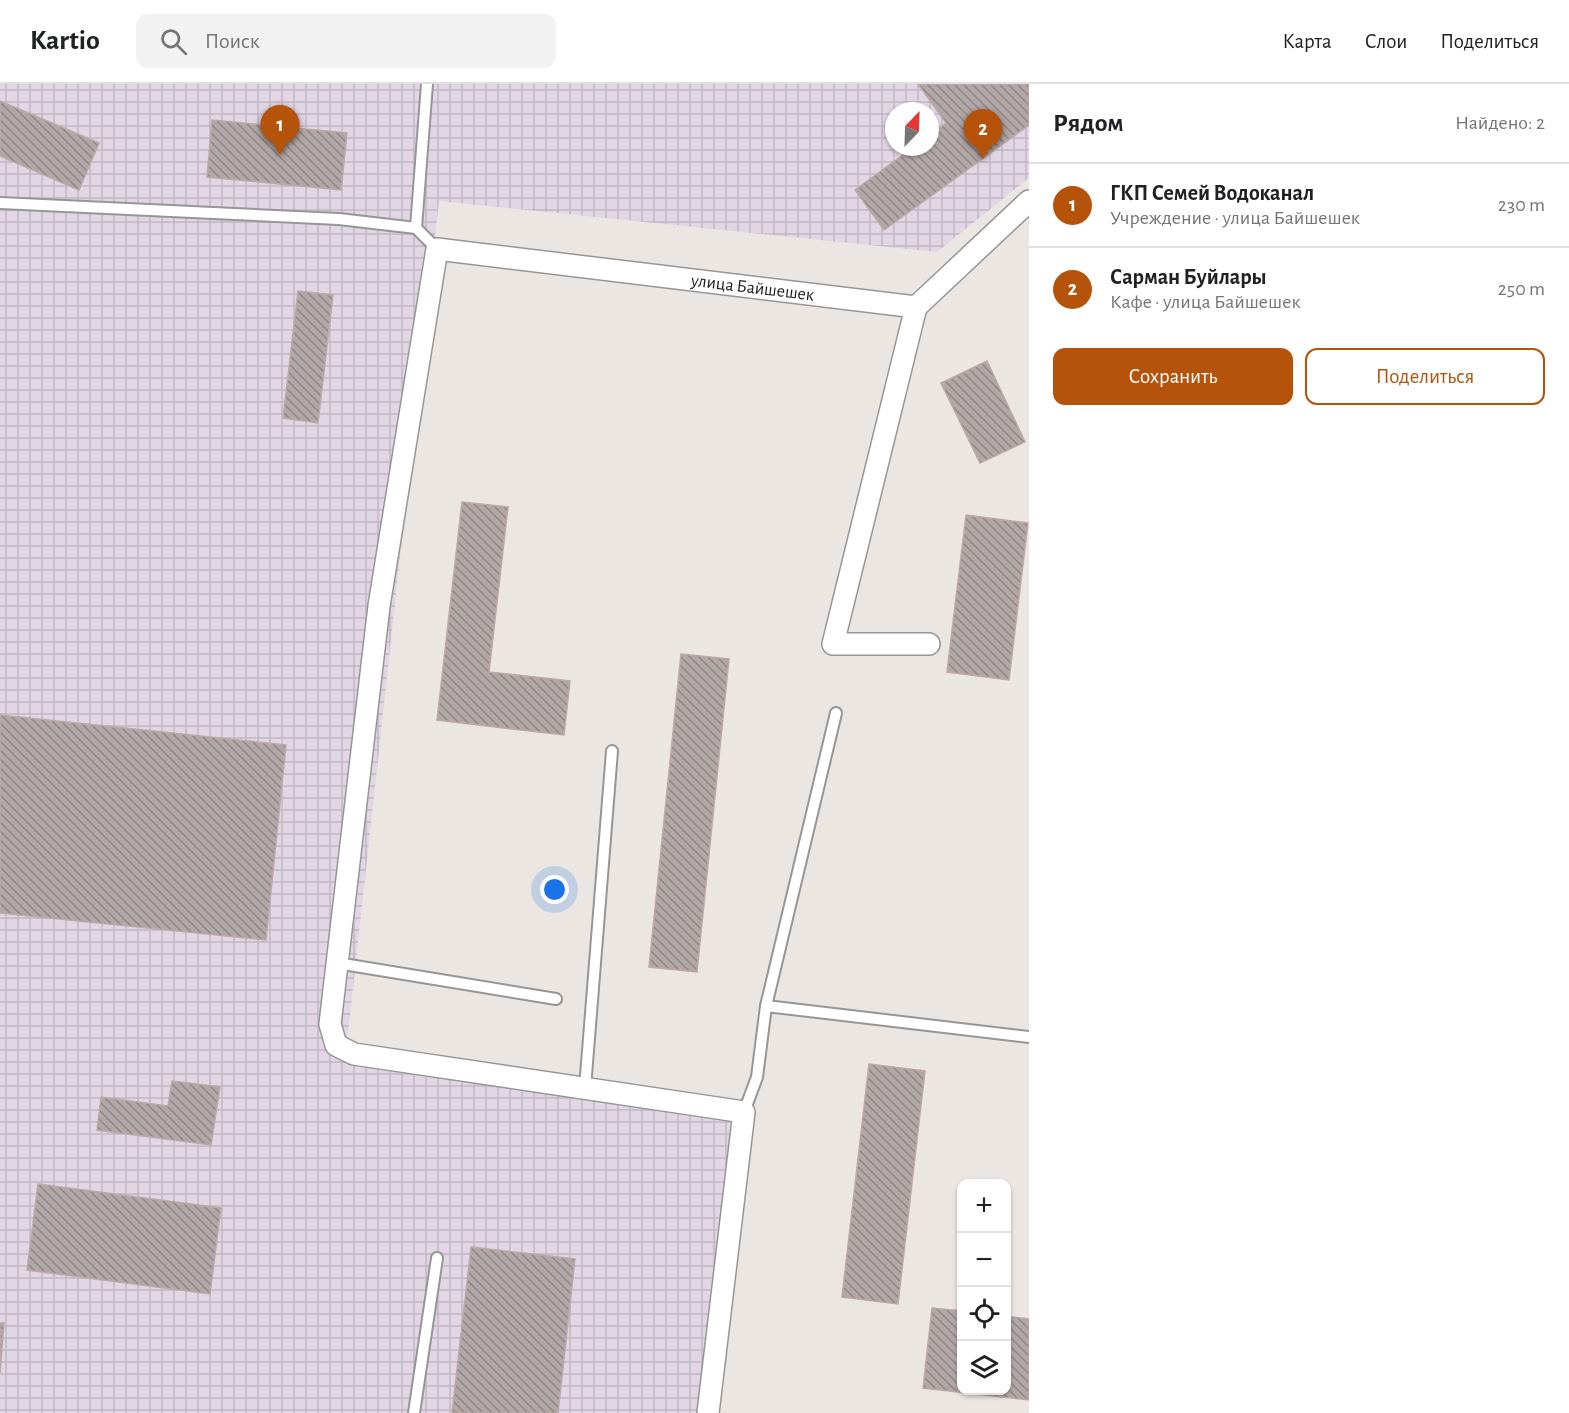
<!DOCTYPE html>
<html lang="ru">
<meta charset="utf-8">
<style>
:root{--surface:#fff;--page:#f2f2f2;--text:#202124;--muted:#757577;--line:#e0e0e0;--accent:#b45309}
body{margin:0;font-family:"Alegreya Sans",sans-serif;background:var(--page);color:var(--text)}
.controls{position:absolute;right:18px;bottom:18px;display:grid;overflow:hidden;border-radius:12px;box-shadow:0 2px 4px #0004}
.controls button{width:54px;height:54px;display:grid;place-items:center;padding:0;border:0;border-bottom:2px solid var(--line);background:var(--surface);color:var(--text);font:30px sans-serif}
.compass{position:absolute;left:885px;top:18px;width:54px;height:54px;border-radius:50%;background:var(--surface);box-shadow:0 2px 4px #0004;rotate:23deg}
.you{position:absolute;left:555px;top:806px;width:21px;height:21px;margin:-15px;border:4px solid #fff;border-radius:50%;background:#1a73e8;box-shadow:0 0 0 9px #1a73e833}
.badge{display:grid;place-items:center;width:39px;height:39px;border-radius:50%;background:var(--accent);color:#fff;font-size:20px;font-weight:700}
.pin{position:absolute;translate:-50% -50px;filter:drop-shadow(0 2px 3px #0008)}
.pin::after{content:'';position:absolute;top:32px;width:21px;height:18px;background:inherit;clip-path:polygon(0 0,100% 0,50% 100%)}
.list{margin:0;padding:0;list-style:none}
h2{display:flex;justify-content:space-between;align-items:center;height:78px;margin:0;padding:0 24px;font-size:26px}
h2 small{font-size:20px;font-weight:400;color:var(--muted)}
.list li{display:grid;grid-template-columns:39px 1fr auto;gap:18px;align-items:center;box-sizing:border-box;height:84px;padding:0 24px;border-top:2px solid var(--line)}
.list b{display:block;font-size:22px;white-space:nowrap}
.list p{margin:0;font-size:20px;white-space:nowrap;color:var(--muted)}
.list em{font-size:20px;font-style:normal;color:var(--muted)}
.actions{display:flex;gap:12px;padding:18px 24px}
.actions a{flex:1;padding:14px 0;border:2px solid var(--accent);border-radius:12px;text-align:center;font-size:21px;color:var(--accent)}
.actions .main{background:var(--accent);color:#fff}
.icon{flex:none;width:33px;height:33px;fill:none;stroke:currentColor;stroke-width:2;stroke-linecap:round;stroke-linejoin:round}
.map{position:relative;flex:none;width:1029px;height:1329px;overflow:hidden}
header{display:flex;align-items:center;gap:36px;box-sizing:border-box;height:84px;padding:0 30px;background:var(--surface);border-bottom:2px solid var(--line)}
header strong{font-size:28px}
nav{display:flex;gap:33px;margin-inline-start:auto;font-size:21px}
.search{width:420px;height:54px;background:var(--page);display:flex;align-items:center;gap:15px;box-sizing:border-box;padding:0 21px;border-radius:12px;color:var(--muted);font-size:22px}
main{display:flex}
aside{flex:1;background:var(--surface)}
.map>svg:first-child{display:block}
</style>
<header>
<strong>Kartio</strong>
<div class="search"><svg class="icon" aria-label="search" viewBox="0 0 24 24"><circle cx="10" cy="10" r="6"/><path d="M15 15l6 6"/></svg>Поиск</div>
<nav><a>Карта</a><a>Слои</a><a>Поделиться</a></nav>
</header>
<main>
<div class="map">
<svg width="1029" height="1329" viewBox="0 0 1029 1329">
<defs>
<pattern id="industrial-grid" width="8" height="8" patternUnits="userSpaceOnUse" patternTransform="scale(1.5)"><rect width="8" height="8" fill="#e2d6e5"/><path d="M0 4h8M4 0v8" fill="none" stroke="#c1b7c4"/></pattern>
<pattern id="building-back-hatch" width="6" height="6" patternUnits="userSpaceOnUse" patternTransform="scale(1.5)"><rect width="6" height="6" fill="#b1a7a6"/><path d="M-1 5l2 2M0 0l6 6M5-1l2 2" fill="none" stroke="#8f8786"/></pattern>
</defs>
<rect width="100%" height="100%" fill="#ece6e3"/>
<!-- industrial -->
<path fill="url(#industrial-grid)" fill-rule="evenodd" d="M 0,0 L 1029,0 L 1029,94 L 937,168 L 439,117 L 345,977 L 731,1027 L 710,1329 L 0,1329 ZM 894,27 L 930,27 L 930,63 L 894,63 Z"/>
<!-- building -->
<g fill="url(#building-back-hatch)" stroke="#bca9a7" stroke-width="1.5">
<polygon points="918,0 1029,0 1029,41 884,146 855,106 914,63 930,63 930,51 946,39"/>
<polygon points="0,17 99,59 79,106 0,72"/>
<polygon points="212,36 347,49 341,106 207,93"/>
<polygon points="298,207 333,211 318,339 283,334"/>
<polygon points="987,277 1025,358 980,379 941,299"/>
<polygon points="462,418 508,423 489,588 570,597 564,651 437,636"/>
<polygon points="966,431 1028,439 1009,596 947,588"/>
<polygon points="681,570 729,575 697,888 649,883"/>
<polygon points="0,631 286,661 266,856 0,829"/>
<polygon points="869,980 925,987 898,1220 842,1213"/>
<polygon points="172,997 220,1003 211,1061 97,1046 101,1013 168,1022"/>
<polygon points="38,1100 221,1124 210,1210 27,1186"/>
<polygon points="471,1163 575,1175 558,1329 452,1329"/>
<polygon points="932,1224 962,1227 962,1306 1006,1306 1006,1232 1029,1235 1029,1316 923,1304"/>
<polygon points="0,1239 4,1239 0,1289"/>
</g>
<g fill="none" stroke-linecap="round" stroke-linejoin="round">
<defs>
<g id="service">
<polyline points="0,119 339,135 416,144 437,165"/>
<polyline points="416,144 427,0"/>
<polyline points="337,879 556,915"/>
<polyline points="766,922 836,629"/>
<polyline points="585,1004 612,667"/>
<polyline points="744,1028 757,993 766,922 1029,953"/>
<polyline points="414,1329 437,1174"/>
</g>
<g id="minor">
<polyline points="916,223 833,560 929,560"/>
<path id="s1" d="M 708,1329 L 744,1028 L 354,970 L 336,961 L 330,940 L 379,522 L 437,165 L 916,223 L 1029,117"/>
</g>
</defs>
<!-- service casing -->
<use href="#service" stroke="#969696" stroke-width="14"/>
<!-- minor casing -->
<use href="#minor" stroke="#969696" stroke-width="24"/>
<!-- service -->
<use href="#service" stroke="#fff" stroke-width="10"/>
<!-- minor -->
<use href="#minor" stroke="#fff" stroke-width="21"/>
</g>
<g text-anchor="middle" stroke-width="4.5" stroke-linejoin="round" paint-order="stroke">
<!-- street labels -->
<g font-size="18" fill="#1c1c1c" stroke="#fff">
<text dy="6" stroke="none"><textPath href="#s1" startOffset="1840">улица Байшешек</textPath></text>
</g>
</g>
</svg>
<div class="controls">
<button>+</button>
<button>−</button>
<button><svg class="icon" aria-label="locate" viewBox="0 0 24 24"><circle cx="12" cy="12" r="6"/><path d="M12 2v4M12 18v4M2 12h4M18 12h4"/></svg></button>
<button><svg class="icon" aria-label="layers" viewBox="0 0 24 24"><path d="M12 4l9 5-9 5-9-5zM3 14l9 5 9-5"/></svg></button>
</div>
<svg class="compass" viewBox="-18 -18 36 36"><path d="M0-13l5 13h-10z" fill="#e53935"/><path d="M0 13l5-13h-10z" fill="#757577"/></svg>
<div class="you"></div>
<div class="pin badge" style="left:280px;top:71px">1</div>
<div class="pin badge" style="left:983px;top:75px">2</div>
</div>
<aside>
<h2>Рядом<small>Найдено: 2</small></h2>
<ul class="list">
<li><span class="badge">1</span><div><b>ГКП Семей Водоканал</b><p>Учреждение · улица Байшешек</p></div><em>230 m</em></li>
<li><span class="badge">2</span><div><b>Сарман Буйлары</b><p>Кафе · улица Байшешек</p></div><em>250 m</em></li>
</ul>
<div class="actions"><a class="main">Сохранить</a><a>Поделиться</a></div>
</aside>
</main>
